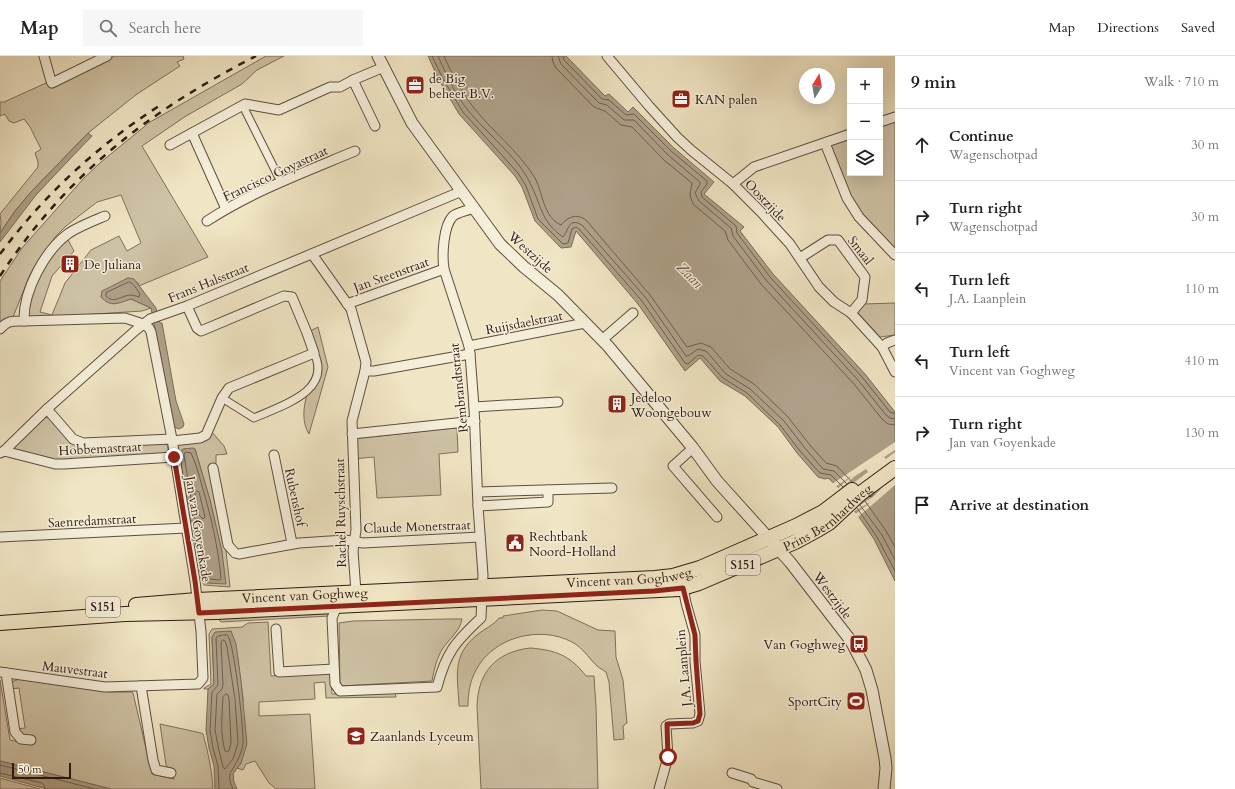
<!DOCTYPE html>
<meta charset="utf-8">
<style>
:root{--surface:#fff;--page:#f6f6f6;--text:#202124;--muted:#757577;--line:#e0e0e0}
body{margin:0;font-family:Cardo,serif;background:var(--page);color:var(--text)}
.controls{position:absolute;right:12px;top:12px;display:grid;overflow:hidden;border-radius:0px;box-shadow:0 4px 16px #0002}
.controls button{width:36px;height:36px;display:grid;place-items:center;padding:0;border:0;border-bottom:1px solid var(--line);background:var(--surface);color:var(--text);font:20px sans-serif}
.compass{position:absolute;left:799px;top:12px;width:36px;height:36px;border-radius:50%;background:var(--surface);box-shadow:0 4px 16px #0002;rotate:11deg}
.scale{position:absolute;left:12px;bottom:10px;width:59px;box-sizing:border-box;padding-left:4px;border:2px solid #2f1b13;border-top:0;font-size:11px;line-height:14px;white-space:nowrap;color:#2f1b13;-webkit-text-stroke:3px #f5eed9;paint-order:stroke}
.stop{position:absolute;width:12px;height:12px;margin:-9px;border:3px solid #8f2418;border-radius:50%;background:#fff}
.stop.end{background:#8f2418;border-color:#fff;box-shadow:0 1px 4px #0008}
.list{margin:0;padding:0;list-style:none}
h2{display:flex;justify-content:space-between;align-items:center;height:52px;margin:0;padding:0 16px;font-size:17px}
h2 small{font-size:13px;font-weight:400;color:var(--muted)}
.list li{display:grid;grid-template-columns:26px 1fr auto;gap:12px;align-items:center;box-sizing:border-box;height:72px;padding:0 16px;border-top:1px solid var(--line)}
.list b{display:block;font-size:15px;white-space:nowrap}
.list p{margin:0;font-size:13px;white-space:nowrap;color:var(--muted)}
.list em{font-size:13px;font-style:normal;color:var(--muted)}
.icon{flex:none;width:22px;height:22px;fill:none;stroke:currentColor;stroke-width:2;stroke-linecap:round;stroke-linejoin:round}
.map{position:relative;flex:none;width:895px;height:733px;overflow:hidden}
header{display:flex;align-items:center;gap:24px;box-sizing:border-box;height:56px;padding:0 20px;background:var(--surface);border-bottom:1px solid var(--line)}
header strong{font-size:19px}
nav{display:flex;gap:22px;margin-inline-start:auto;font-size:14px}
.search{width:280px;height:36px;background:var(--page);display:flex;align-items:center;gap:10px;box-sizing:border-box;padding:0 14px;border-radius:0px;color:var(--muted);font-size:15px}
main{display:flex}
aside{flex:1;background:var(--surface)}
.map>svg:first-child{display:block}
</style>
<header>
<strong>Map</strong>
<div class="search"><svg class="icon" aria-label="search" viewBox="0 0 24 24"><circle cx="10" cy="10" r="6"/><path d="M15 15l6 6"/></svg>Search here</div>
<nav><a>Map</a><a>Directions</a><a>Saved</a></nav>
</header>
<main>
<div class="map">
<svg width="895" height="733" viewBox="0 0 895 733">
<rect width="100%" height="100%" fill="#f0e5c4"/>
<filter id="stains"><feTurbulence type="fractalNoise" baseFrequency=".005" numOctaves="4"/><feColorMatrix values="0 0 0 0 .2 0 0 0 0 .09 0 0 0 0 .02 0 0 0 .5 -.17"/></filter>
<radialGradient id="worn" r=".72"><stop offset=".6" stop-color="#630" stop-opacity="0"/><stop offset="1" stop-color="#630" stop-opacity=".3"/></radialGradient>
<!-- green -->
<g fill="#cfc3a6" stroke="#7f6f5c" fill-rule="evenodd">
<polygon points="115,0 183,0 184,3 177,6 180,10 137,38 88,77 31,136 15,155 0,177 1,166 0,158 38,111 38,106 35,97 41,93 30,71 24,63 14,67 9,65 5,58 0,60 0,46 4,46 46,27 51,32 55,31 88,13"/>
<polygon points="266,0 284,0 257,14 242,28 186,60 142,90 208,201 139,230 138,227 128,222 102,236 113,248 131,243 151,252 142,255 33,262 27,258 34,230 48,204 67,182 74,195 52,220 40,256 52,259 65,227 91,194 119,180 127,195 141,187 121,139 97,146 66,170 56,180 36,208 29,221 13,261 0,269 0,225 22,192 84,122 101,106 150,66"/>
<polygon points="895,65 895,193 855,151 828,90 850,82 850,117 880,117 880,71"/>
<polygon points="895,247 895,279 880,281 856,255 864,248"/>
<path d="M 318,271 L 328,311 L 309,378 C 302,367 303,352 307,339 C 309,332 313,326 314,319 C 315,305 311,289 310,275 Z"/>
<path d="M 44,361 L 49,362 L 72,386 L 165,387 C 168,390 169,394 167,398 L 62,406 L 13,395 L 13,392 Z"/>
<polygon points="452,372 457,373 458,396 439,398 441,439 377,442 374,401 353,403 352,383"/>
<path d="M 211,375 L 224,390 L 227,398 L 216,399 L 216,408 L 208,410 L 226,495 L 230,531 L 204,529 L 201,524 L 193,471 L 189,469 L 175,391 L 178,387 ZM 184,393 L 195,393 L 210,444 L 222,496 L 204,523 L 195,469 L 190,463 L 179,397 Z"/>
<polygon points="331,554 329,560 221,566 219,564 219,560"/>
<path d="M 542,554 L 557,555 L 598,574 L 615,575 L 616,601 L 623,624 L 627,667 L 623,670 L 624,683 L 614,684 L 609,626 L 606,616 C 603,614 599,612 596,609 C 588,601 583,592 572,586 C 540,569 493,581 476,614 C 470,625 468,637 468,650 L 459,650 C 458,621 451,600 477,579 C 484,573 494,569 499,562 L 503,562 L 503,560 Z"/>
<path d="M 448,563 L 462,563 C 460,575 450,582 443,592 C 437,601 434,614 432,625 L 340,630 L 339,567 L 353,565 Z"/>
<polygon points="268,566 271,620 330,617 332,638 395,636 396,641 326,642 325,626 314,627 315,643 259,646 259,660 310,658 315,733 276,733 269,727 255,705 246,708 243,714 237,712 241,707 243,642 237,597 231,575 212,581 214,628 208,633 204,633 204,632 211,628 209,578 212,573 242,571 248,567"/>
<path d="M 530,592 C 555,594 570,599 586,620 L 594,620 L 596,651 L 598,733 L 481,733 L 477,650 C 478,616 496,596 530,592 Z"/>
<path d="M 19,623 L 109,636 L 131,636 L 133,637 L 152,718 L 174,723 L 166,709 L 160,668 L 201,677 L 203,678 C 208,696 212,714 213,733 L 111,733 L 0,705 L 0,624 L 10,684 L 31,689 L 33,681 L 19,678 L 17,673 L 25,672 L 19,632 L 11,633 L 12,626 Z"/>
<polygon points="0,722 40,733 0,733"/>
</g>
<!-- water -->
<g fill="#aea088" stroke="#7b6b59">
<polygon points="428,0 566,0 605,40 609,38 628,56 633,51 674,92 714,126 704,138 744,171 740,175 773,218 865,318 895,356 895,525 874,483 839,432 828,422 825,423 818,421 797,397 778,371 745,340 720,325 700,302 685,315 638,248 576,175 571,191 561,192 535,165 522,131 515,120 459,58 439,24"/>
<polygon points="88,77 92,80 68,105 36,139 0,186 0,177 15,155 31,136"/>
<path d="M 128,222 L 134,223 L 156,252 L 160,267 L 162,267 L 176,345 L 184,368 L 183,371 L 179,373 L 174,371 L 151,252 L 131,243 C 119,247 111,252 101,241 L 102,235 Z"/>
<polygon points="193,392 195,393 210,444 222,496 226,528 207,527 204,523 195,469 190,463 179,397 183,393"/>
<polygon points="231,575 236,588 241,625 247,688 241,707 233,718 234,726 237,733 215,733 214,710 209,692 206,674 208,633 214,628 212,581 215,576"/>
<polygon points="0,705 111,733 47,733 0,720"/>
</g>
<!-- pier -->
<polygon fill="#f0e5c4" points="895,386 895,394 884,401 886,403 895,396 895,429 857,462 854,459 872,445 853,456 852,454 873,441 881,433 879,430 848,431 868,416 866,413 855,420 838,435 837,433 853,419 835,431 832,428"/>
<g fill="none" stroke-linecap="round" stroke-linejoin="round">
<!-- shore -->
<g stroke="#6e5e4e" stroke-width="1">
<polyline points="432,0 443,23 463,56 518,117 526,130 538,163 563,188 568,187 572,173 576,171 579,173 642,245 685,307 688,308 698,299 703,300 723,322 747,337 780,369 800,395 820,417 831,419 843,431"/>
<path d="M 438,0 C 446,18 455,38 467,53 C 486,77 518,101 530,127 C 541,148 541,166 563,181 C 569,174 568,161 582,169 L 646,242 L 686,300 L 688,300 L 698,293 L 706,295 L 726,318 L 750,333 L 784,365 L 804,391 L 823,413 L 834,415 L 847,428"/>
<path d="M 444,0 C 451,16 460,34 471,48 C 490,74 518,94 535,122 C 543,137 543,161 561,169 C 568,161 576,157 586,164 L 650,239 L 687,291 L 701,287 L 711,291 L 730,313 L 754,328 L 788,361 L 809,388 L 826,407 L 837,410 L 852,426"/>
<polyline points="552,0 553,6 556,12 594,51 605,55 621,69 632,71 664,104 692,127 690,139 693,148 725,175 728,184 761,228 854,328 882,363 888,368 895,369"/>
<polyline points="558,0 561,8 599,47 607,49 624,64 634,64 668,99 700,126 700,128 695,137 699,145 731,172 733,180 766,224 858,324 886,359 890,362 895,363"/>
<polyline points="563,0 564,4 602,43 609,44 626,59 634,58 671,95 707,125 707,128 701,136 702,141 736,170 737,177 770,221 862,321 890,356 895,358"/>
<path d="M 129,226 C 134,227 137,234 140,238 L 139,241 C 136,240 133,239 130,239 C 121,240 113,248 106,240 L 106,237 Z"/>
<path d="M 186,396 L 191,397 C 196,407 199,419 202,430 C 211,460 218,491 221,522 L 220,524 L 210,523 L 208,522 L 199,468 L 194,461 L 184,399 Z"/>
<polygon points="197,435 199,436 205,461 203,463 199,459 195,437"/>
<polyline points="865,445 886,475 895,491"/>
<polyline points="860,449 882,479 895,504"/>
<polyline points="857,452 877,481 895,515"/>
<polygon points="223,584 225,585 227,591 235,643 238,687 233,703 225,713 223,711 218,690 215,674 217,638 222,633 223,629 221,587"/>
<path d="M 226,638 L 228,639 L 229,643 L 231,686 L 229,695 L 227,696 L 225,695 C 220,678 222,659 223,641 Z"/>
<polyline points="0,709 95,733"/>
<polyline points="0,717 42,727 44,729 45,733"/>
<path d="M 219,733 L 218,710 L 213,692 L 210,674 L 212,636 L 218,629 L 216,582 L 218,580 C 220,580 225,578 227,579 C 234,583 244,676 243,688 C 242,693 240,701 237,705 C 231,718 226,717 233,733"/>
</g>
<defs>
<g id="pedestrian">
<polyline points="243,50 281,126"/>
<path d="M 222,342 L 254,362 C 280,350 333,336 314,297"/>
</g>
<g id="minor">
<polyline points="44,0 51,25 52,27 107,0"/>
<polyline points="607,0 649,50 677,81 691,94 733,128 760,155 790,188 819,231 834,246 851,257 882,291 895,316"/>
<polyline points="353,24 375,70"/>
<polyline points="880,66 895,61"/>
<polyline points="192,77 226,153"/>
<polyline points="825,87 847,142 859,161 895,199"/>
<polyline points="170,89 245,48 279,54 330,31 340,31 353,24 384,11"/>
<polyline points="733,128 754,111 850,78"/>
<path d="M 207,165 C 253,135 305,116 355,95"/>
<polyline points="312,198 351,253 366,306 365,315 352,365 356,474 353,495 356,536"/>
<polyline points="800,202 828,184 838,184 865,221 862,244 851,257"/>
<polyline points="347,248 444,213"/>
<path d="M 0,273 C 8,264 12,265 24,265 C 23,235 45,194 69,177 C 80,170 93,165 105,160"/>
<polyline points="602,284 633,257"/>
<polyline points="469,290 585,267"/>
<polyline points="882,291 887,287 895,284"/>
<polyline points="365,315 374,315 470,298"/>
<polyline points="474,351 558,346"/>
<polyline points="47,353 73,383 83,387 172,383"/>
<polyline points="352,378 475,365"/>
<polyline points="172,385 200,382 206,379 222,342 229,332 314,297 307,277 292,241 284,240 201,275 197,272 187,250"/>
<polyline points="693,392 673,410 717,461"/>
<polyline points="4,395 55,408 64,408 174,401"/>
<polyline points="0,397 4,395 47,353 136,274 150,263 187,250 462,135"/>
<polyline points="274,399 292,487"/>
<polyline points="213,412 228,489 235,497 239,498 299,487 345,484 363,487 480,481"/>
<polyline points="478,436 612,432"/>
<polyline points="478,450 548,446 548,434"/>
<polyline points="0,481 186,472"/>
<path d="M 337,550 L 332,562 L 335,628 L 340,635 L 437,631 C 446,597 455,586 481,562 L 483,519 L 478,450 L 474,351 L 470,298 L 469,290 L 444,213 C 442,200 443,170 453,160 C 458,156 467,155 473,152"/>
<polyline points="276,573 279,616 334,613"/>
<polyline points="0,616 105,631 198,628 203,622 201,575 195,525 172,383 151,276 149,272 143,268 125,262 24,265"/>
<polyline points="6,617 15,676 21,683 31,684"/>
<polyline points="141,630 153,704 156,714 171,717"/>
<polyline points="732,717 751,723 753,726 777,733"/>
<polyline points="659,733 668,701 666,670 669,668 693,667 698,665 700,658 695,605 695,579 686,547 682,526"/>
</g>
<polyline id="tertiary" points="378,0 412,67 500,188 524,211 558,239 608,290 693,392 717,425 790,506 851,585 866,614 872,634 885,702 886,712 884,733"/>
<g id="primary">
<path id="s1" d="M 136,549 L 197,544 L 655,522 L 673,520 L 700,512 L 796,470 L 823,456 L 852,434"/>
<path id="s2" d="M 0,567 L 125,558 L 216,556 L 679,533 L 699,527 L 795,486 L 819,473 L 829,467 L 861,437 L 895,412"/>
</g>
</defs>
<!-- pedestrian casing -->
<use href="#pedestrian" stroke="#5f4e3f" stroke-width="9"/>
<!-- minor casing -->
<use href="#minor" stroke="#5f4e3f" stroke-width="11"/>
<!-- tertiary casing -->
<use href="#tertiary" stroke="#5f4e3f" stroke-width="13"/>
<!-- primary casing -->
<use href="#primary" stroke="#2f1b13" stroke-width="16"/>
<!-- pedestrian -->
<use href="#pedestrian" stroke="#f5eed9" stroke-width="7"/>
<!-- minor -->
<use href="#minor" stroke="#f5eed9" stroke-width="9"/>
<!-- tertiary -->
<use href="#tertiary" stroke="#f5eed9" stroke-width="11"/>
<!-- primary -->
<use href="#primary" stroke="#f0e5c4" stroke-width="14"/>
<!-- rail -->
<g stroke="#2f1b13" stroke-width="2.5" stroke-dasharray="7 7" stroke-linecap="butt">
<path d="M 0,198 C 44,139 97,90 159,50"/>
<path d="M 0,220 C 67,118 149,55 256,0"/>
</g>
</g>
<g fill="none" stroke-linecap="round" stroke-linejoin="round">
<!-- route -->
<polyline stroke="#8f2418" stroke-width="5" points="174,401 195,525 199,557 654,535 683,532 695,579 696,605 700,658 698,665 693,667 667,668 668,701"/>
</g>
<!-- icons -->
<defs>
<symbol id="office-square" viewBox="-11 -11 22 22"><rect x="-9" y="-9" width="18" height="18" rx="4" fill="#8f2418" stroke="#f5eed9"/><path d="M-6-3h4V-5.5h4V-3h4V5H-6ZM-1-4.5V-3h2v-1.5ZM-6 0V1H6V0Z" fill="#fff"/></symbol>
<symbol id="building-square" viewBox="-11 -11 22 22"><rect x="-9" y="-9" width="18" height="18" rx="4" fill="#8f2418" stroke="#f5eed9"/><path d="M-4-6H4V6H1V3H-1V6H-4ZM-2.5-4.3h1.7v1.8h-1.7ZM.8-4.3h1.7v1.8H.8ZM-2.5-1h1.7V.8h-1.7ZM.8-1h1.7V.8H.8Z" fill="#fff"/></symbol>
<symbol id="civic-square" viewBox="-11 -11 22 22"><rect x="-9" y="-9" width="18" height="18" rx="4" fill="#8f2418" stroke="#f5eed9"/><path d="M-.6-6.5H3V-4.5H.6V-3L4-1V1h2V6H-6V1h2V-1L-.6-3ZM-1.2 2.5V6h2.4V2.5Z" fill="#fff"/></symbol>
<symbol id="bus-square" viewBox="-11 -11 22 22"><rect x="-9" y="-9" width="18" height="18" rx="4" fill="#8f2418" stroke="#f5eed9"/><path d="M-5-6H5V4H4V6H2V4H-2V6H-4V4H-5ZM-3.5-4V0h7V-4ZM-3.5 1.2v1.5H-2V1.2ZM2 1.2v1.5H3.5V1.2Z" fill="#fff"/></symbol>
<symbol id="stadium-square" viewBox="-11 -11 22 22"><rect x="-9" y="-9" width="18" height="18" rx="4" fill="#8f2418" stroke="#f5eed9"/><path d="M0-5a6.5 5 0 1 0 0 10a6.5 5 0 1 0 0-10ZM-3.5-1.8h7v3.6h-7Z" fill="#fff"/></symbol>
<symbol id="school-square" viewBox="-11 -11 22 22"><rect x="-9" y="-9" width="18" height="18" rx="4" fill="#8f2418" stroke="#f5eed9"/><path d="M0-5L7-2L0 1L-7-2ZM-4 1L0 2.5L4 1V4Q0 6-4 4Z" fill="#fff"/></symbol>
</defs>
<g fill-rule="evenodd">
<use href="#office-square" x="404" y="18" width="22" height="22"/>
<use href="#office-square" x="670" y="32" width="22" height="22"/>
<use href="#building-square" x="59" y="197" width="22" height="22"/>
<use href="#building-square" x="606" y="337" width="22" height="22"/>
<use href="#civic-square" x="504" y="476" width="22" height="22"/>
<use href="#bus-square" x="848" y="577" width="22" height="22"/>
<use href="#stadium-square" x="845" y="634" width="22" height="22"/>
<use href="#school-square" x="345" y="669" width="22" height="22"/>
</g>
<g text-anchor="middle" stroke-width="3" stroke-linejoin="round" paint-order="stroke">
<!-- shield labels -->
<g fill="#f5eed9" stroke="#6a5a4e" stroke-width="1">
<rect x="726" y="499" width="34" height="20" rx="3"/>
<rect x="86" y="541" width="34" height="20" rx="3"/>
</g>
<g font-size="12" font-weight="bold" fill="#2f1b13">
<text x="743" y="513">S151</text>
<text x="103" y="555">S151</text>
</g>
<!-- poi labels -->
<g font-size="13" fill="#2f1b13" stroke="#f5eed9" text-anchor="start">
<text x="429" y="27">de Big<tspan x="429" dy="15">beheer B.V.</tspan></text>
<text x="695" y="48">KAN palen</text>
<text x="84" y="213">De Juliana</text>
<text x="631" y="346">Jedeloo<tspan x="631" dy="15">Woongebouw</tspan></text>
<text x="529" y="485">Rechtbank<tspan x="529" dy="15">Noord-Holland</tspan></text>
<text x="845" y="593" text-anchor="end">Van Goghweg</text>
<text x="842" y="650" text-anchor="end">SportCity</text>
<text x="370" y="685">Zaanlands Lyceum</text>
</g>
<!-- street labels -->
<g font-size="13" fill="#2f1b13" stroke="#f5eed9">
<text transform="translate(275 117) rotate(-25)" y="5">Francisco Goyastraat</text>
<text transform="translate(766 144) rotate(46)" y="5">Oostzijde</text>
<text transform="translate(861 194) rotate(52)" y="5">Smaal</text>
<text transform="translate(531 196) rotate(42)" y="5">Westzijde</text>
<text transform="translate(391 218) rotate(-20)" y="5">Jan Steenstraat</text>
<text transform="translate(208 226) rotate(-22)" y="5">Frans Halsstraat</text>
<text transform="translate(524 266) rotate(-11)" y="5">Ruijsdaelstraat</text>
<text transform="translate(458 332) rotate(-96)" y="5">Rembrandtstraat</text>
<text transform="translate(100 392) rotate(-3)" y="5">Hobbemastraat</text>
<text transform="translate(296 441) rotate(78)" y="5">Rubenshof</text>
<text transform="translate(340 457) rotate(-91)" y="5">Rachel Ruyschstraat</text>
<text dy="5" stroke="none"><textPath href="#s2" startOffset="846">Prins Bernhardweg</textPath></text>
<text transform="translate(92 464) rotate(-3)" y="5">Saenredamstraat</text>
<text transform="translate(417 470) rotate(-2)" y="5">Claude Monetstraat</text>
<text transform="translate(199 473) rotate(81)" y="5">Jan van Goyenkade</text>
<text dy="5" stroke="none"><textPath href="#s1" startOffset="494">Vincent van Goghweg</textPath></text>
<text dy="5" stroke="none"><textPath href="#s1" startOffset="169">Vincent van Goghweg</textPath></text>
<text transform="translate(833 539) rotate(53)" y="5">Westzijde</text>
<text transform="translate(683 612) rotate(-95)" y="5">J.A. Laanplein</text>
<text transform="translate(75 613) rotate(7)" y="5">Mauvestraat</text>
</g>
<!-- water labels -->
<g font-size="14" font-style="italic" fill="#625042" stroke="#f5eed9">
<text transform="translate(690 219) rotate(45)" y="5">Zaan</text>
</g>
</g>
<rect width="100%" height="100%" filter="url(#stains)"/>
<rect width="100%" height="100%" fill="url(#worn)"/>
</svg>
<div class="controls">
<button>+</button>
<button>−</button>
<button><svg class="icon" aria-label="layers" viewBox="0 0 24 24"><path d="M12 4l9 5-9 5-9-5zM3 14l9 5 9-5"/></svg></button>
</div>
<svg class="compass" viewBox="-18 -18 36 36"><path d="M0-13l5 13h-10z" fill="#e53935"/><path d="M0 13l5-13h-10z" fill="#757577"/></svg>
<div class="scale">50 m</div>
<div class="stop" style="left:668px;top:701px"></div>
<div class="stop end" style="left:174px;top:401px"></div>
</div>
<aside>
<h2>9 min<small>Walk · 710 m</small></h2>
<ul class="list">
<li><svg class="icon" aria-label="ahead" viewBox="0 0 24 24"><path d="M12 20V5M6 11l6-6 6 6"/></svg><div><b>Continue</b><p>Wagenschotpad</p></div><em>30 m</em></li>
<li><svg class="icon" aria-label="right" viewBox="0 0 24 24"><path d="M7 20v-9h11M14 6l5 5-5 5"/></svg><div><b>Turn right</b><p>Wagenschotpad</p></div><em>30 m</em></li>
<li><svg class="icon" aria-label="left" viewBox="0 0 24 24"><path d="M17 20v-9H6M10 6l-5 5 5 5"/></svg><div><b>Turn left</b><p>J.A. Laanplein</p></div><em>110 m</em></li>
<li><svg class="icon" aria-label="left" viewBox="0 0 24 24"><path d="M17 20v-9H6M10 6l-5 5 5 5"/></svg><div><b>Turn left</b><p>Vincent van Goghweg</p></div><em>410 m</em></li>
<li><svg class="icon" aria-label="right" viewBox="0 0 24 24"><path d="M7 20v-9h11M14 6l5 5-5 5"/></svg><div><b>Turn right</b><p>Jan van Goyenkade</p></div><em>130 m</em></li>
<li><svg class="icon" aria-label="arrive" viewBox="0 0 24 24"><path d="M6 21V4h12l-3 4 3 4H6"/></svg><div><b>Arrive at destination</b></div></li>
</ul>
</aside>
</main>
